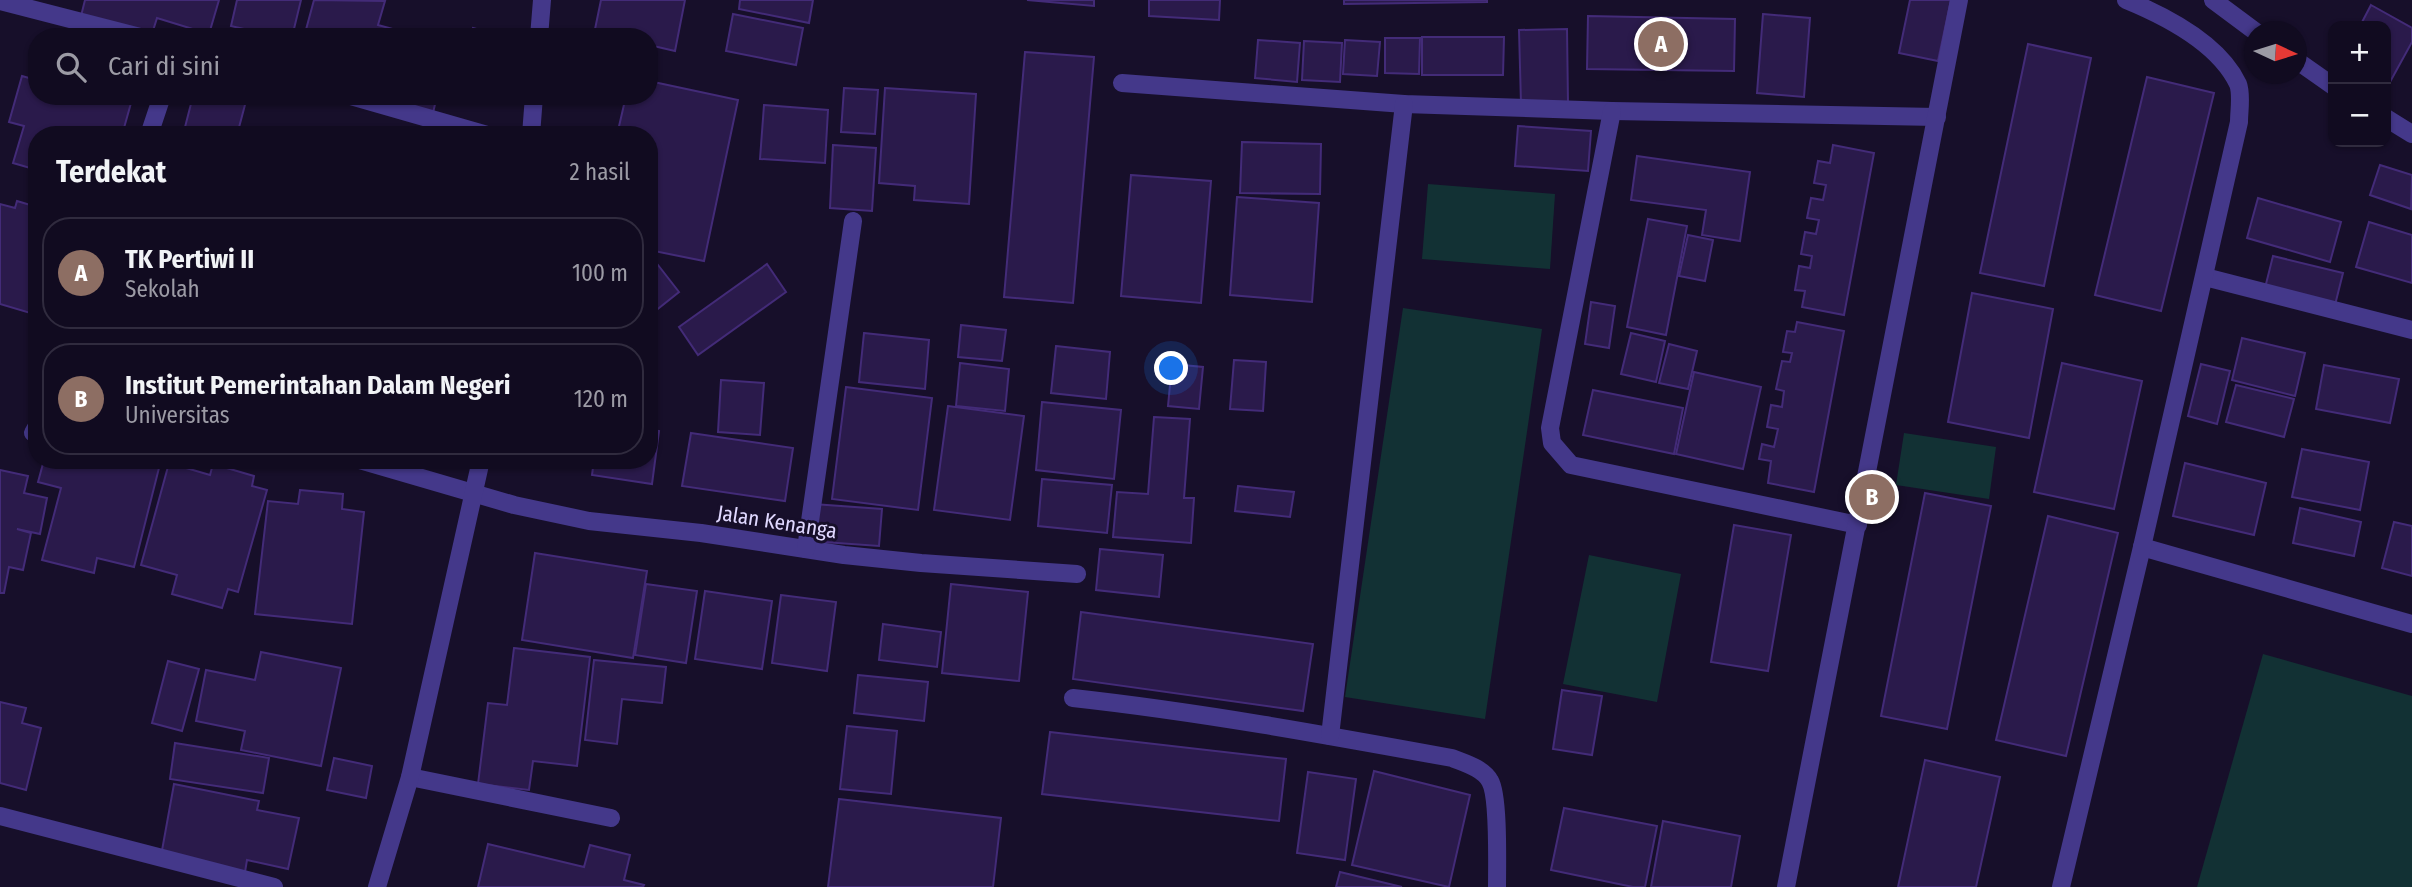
<!DOCTYPE html>
<html lang="id">
<meta charset="utf-8">
<style>
:root{--surface:#110b20;--page:#1e192d;--text:#f1f3f6;--muted:#9c9ba5;--line:#302b3e;--accent:#04cbff}
body{margin:0;font-family:"Fira Sans Condensed",sans-serif;background:var(--page);color:var(--text)}
.controls{position:absolute;right:21px;top:21px;display:grid;overflow:hidden;border-radius:14px;box-shadow:0 2px 5px #0004}
.controls button{width:63px;height:63px;display:grid;place-items:center;padding:0;border:0;border-bottom:2px solid var(--line);background:var(--surface);color:var(--text);font:35px sans-serif}
.compass{position:absolute;left:2244px;top:21px;width:63px;height:63px;border-radius:50%;background:var(--surface);box-shadow:0 2px 5px #0004;rotate:94deg}
.you{position:absolute;left:1172px;top:369px;width:24px;height:24px;margin:-18px;border:5px solid #fff;border-radius:50%;background:#1a73e8;box-shadow:0 0 0 10px #1a73e833}
.badge{display:grid;place-items:center;width:46px;height:46px;border-radius:50%;background:var(--accent);color:#fff;font-size:23px;font-weight:700}
.pin{position:absolute;translate:-50% -50%;border:4px solid #fff;box-shadow:0 2px 7px #0006}
.list{margin:0;padding:0;list-style:none}
h2{display:flex;justify-content:space-between;align-items:center;height:91px;margin:0;padding:0 28px;font-size:30px}
h2 small{font-size:23px;font-weight:400;color:var(--muted)}
.list li{display:grid;grid-template-columns:46px 1fr auto;gap:21px;align-items:center;box-sizing:border-box;height:112px;margin:0 14px 14px;padding:0 14px;border:2px solid var(--line);border-radius:28px}
.list b{display:block;font-size:26px;white-space:nowrap}
.list p{margin:0;font-size:23px;white-space:nowrap;color:var(--muted)}
.list em{font-size:23px;font-style:normal;color:var(--muted)}
.icon{flex:none;width:38px;height:38px;fill:none;stroke:currentColor;stroke-width:2;stroke-linecap:round;stroke-linejoin:round}
.map{position:relative;flex:none;width:2412px;height:887px;overflow:hidden}
.search{position:absolute;background:var(--surface);box-shadow:0 2px 5px #0004;left:28px;top:28px;width:630px;height:77px;display:flex;align-items:center;gap:18px;box-sizing:border-box;padding:0 24px;border-radius:28px;color:var(--muted);font-size:26px}
.panel{position:absolute;background:var(--surface);box-shadow:0 2px 5px #0004;left:28px;top:126px;width:630px;height:343px;border-radius:28px}
.map>svg:first-child{display:block}
</style>
<div class="map">
<svg width="2412" height="887" viewBox="0 0 2412 887">
<rect width="100%" height="100%" fill="#170f2a"/>
<!-- green -->
<g fill="#123134">
<polygon points="1428,184 1555,194 1550,269 1422,259"/>
<polygon points="1403,308 1542,329 1485,719 1345,697"/>
<polygon points="1904,433 1996,447 1989,499 1896,485"/>
<polygon points="1589,555 1681,574 1657,702 1563,684"/>
<polygon points="2263,654 2412,696 2412,887 2197,887"/>
</g>
<!-- building -->
<g fill="#2a1a4b" stroke="#432b78" stroke-width="2">
<polygon points="85,0 219,0 209,34 157,18 151,37 81,16"/>
<polygon points="237,0 301,0 292,37 278,37 231,26"/>
<polygon points="314,0 385,1 378,25 422,37 304,37"/>
<polygon points="601,0 685,0 675,51 649,45 649,37 607,37 594,34"/>
<polygon points="740,0 813,0 809,23 739,9"/>
<polygon points="1027,0 1094,0 1094,6"/>
<polygon points="1149,0 1220,0 1219,20 1149,16"/>
<polygon points="1344,0 1487,0 1487,2 1344,4"/>
<polygon points="1910,0 1951,0 1938,61 1899,53"/>
<polygon points="2371,5 2412,28 2412,42 2390,82 2386,79 2386,26 2360,26"/>
<polygon points="733,14 803,28 796,65 726,51"/>
<polygon points="1763,14 1810,18 1804,97 1757,93"/>
<polygon points="1588,16 1735,19 1734,71 1587,69"/>
<polygon points="473,28 506,37 471,37"/>
<polygon points="1567,29 1568,104 1521,104 1519,30"/>
<polygon points="1422,37 1504,37 1503,75 1422,75"/>
<polygon points="1385,38 1420,38 1419,74 1385,73"/>
<polygon points="1258,40 1300,43 1297,82 1255,78"/>
<polygon points="1345,40 1380,42 1377,76 1343,74"/>
<polygon points="1304,41 1342,43 1340,82 1302,80"/>
<polygon points="2028,44 2091,58 2044,286 1980,273"/>
<polygon points="1025,52 1094,57 1073,303 1004,297"/>
<polygon points="22,76 36,80 37,77 37,96 133,96 122,135 37,135 37,170 13,163 24,126 9,122"/>
<polygon points="2147,77 2214,93 2161,311 2095,295"/>
<polygon points="649,81 738,100 704,261 649,250 649,135 617,135 626,96 649,96"/>
<polygon points="844,88 878,90 875,134 841,132"/>
<polygon points="885,88 976,94 969,204 914,200 915,186 879,183"/>
<polygon points="193,96 227,96 246,101 237,135 198,135 184,131"/>
<polygon points="355,96 437,96 432,117"/>
<polygon points="764,105 828,110 825,163 760,159"/>
<polygon points="1518,126 1591,131 1588,171 1515,166"/>
<polygon points="1242,142 1321,144 1320,194 1240,193"/>
<polygon points="833,145 876,148 872,211 830,208"/>
<polygon points="1833,145 1874,153 1844,315 1802,307 1805,291 1795,290 1799,266 1810,268 1812,256 1801,254 1805,232 1816,234 1819,220 1807,218 1811,198 1823,200 1826,185 1814,183 1818,161 1830,163"/>
<polygon points="1637,156 1750,172 1740,241 1702,235 1706,210 1631,200"/>
<polygon points="2380,165 2412,175 2411,209 2370,195"/>
<polygon points="1131,175 1211,181 1201,303 1121,296"/>
<polygon points="1237,197 1319,203 1312,302 1230,295"/>
<polygon points="2258,198 2341,222 2330,262 2247,238"/>
<polygon points="17,201 37,207 37,315 0,304 0,204 15,208"/>
<polygon points="1648,219 1687,226 1666,335 1627,327"/>
<polygon points="2369,222 2412,235 2412,283 2356,267"/>
<polygon points="1688,235 1713,240 1705,281 1679,276"/>
<polygon points="651,256 679,292 649,316 649,257"/>
<polygon points="2273,256 2343,273 2334,309 2264,292"/>
<polygon points="767,264 786,292 698,355 679,327"/>
<polygon points="1972,293 2053,309 2029,438 1948,422"/>
<polygon points="1591,302 1615,306 1609,348 1585,344"/>
<polygon points="1797,322 1844,331 1814,492 1768,483 1771,461 1759,459 1762,444 1774,447 1778,429 1767,427 1771,405 1782,407 1784,391 1776,389 1782,361 1790,362 1792,353 1783,352 1787,331 1795,332"/>
<polygon points="961,325 1006,330 1002,361 958,357"/>
<polygon points="864,333 929,340 925,389 859,382"/>
<polygon points="1631,333 1665,341 1656,382 1621,374"/>
<polygon points="2242,338 2305,353 2295,396 2232,380"/>
<polygon points="1669,344 1697,351 1688,389 1659,383"/>
<polygon points="1056,346 1110,352 1106,399 1051,393"/>
<polygon points="1234,360 1266,362 1263,411 1230,409"/>
<polygon points="960,363 1009,369 1005,411 956,406"/>
<polygon points="2062,363 2142,381 2114,509 2034,492"/>
<polygon points="1172,364 1203,367 1199,409 1168,406"/>
<polygon points="2201,364 2230,371 2217,424 2188,416"/>
<polygon points="2324,365 2399,379 2390,423 2316,409"/>
<polygon points="1694,372 1761,387 1743,469 1676,454"/>
<polygon points="721,380 764,383 760,435 718,432"/>
<polygon points="2236,385 2294,399 2284,437 2226,422"/>
<polygon points="846,387 932,398 918,510 832,499"/>
<polygon points="1593,390 1683,408 1674,454 1583,435"/>
<polygon points="1042,402 1121,410 1114,479 1036,470"/>
<polygon points="948,406 1024,416 1010,520 934,510"/>
<polygon points="1154,417 1190,419 1184,498 1194,498 1191,543 1113,537 1117,492 1148,494"/>
<polygon points="649,429 659,431 652,484 592,475 594,460 649,460"/>
<polygon points="691,433 793,448 785,501 682,486"/>
<polygon points="2302,449 2369,462 2360,510 2292,497"/>
<polygon points="44,460 161,460 134,567 97,558 94,573 42,560 61,488 38,482"/>
<polygon points="169,463 210,475 213,464 254,476 252,486 267,490 238,592 228,589 222,608 172,594 177,575 141,565"/>
<polygon points="2185,463 2266,483 2254,535 2173,516"/>
<polygon points="0,470 28,476 24,493 47,498 40,534 17,529 31,533 23,570 9,567 4,593 0,593"/>
<polygon points="1042,479 1112,485 1107,533 1038,526"/>
<polygon points="1238,486 1294,492 1290,517 1235,511"/>
<polygon points="300,490 343,494 342,509 364,512 352,624 255,614 268,501 298,504"/>
<polygon points="1925,493 1991,506 1947,729 1881,716"/>
<polygon points="813,504 882,509 879,546 810,541"/>
<polygon points="2300,508 2361,522 2354,556 2293,543"/>
<polygon points="2048,516 2118,533 2066,756 1996,740"/>
<polygon points="2394,522 2412,526 2412,576 2382,568"/>
<polygon points="1734,525 1791,535 1768,671 1711,662"/>
<polygon points="1100,549 1163,555 1159,597 1096,590"/>
<polygon points="535,553 647,571 633,658 522,640"/>
<polygon points="646,584 697,591 686,663 635,655"/>
<polygon points="951,584 1028,592 1019,681 942,673"/>
<polygon points="705,591 772,601 762,669 695,659"/>
<polygon points="781,595 836,602 827,671 772,663"/>
<polygon points="1081,612 1313,644 1303,711 1073,679"/>
<polygon points="883,624 941,632 937,667 879,660"/>
<polygon points="514,648 590,657 577,766 533,761 529,790 478,784 488,703 507,705"/>
<polygon points="261,652 341,668 321,766 241,750 245,731 196,721 206,670 255,680"/>
<polygon points="594,660 666,667 662,703 622,699 617,744 585,740"/>
<polygon points="168,661 199,669 182,731 152,723"/>
<polygon points="858,675 928,682 924,721 854,713"/>
<polygon points="1562,690 1602,696 1592,755 1553,749"/>
<polygon points="0,702 26,708 22,723 41,728 26,790 0,783"/>
<polygon points="847,726 897,731 891,794 840,789"/>
<polygon points="1050,732 1286,759 1279,821 1042,794"/>
<polygon points="175,743 269,758 263,793 170,779"/>
<polygon points="334,758 372,766 366,798 327,790"/>
<polygon points="1925,760 2000,777 1976,887 1898,887"/>
<polygon points="1374,771 1470,795 1449,887 1352,865"/>
<polygon points="1308,772 1356,779 1345,860 1297,853"/>
<polygon points="174,784 259,801 257,810 299,818 288,869 247,860 245,872 161,856"/>
<polygon points="839,799 1001,818 993,887 828,887"/>
<polygon points="1564,808 1657,826 1645,887 1633,887 1551,870"/>
<polygon points="1663,821 1740,836 1731,887 1651,887"/>
<polygon points="488,844 584,867 590,845 630,855 624,880 644,885 643,887 478,887"/>
<polygon points="1340,872 1402,887 1336,887"/>
</g>
<g fill="none" stroke-linecap="round" stroke-linejoin="round">
<!-- street -->
<g stroke="#44388a" stroke-width="18">
<polyline points="2213,0 2256,32"/>
<polyline points="0,1 140,37"/>
<polyline points="539,37 542,0"/>
<polyline points="2296,60 2333,86"/>
<polyline points="1122,83 1404,104 1612,111 1937,117"/>
<polyline points="351,96 487,135"/>
<polyline points="1612,111 1550,428 1552,443 1571,465 1858,525"/>
<polyline points="2386,118 2412,134"/>
<polyline points="149,135 162,96"/>
<polyline points="531,135 534,96"/>
<polyline points="2205,277 2412,330"/>
<polyline points="33,433 37,426"/>
<polyline points="360,460 514,505 589,521 701,533 844,555 921,563 1077,574"/>
<polyline points="2142,547 2412,624"/>
<polyline points="806,549 853,221"/>
<path d="M 1073,698 C 1200,712 1326,735 1452,758 C 1464,763 1483,768 1490,781 C 1499,796 1497,866 1497,887"/>
<polyline points="1330,736 1404,104"/>
<polyline points="410,777 611,818"/>
<polyline points="0,816 274,887"/>
<polyline points="377,887 410,777 481,460"/>
<polyline points="1786,887 1959,0"/>
<path d="M 2061,887 L 2142,547 L 2239,122 C 2239,111 2242,94 2238,84 C 2219,44 2165,16 2126,0"/>
</g>
</g>
<g text-anchor="middle" stroke-width="6" stroke-linejoin="round" paint-order="stroke">
<!-- street labels -->
<g font-size="21" fill="#e0d8ff" stroke="#170f2a">
<text transform="translate(777 522) rotate(9)" y="7">Jalan Kenanga</text>
</g>
</g>
</svg>
<div class="controls">
<button>+</button>
<button>−</button>
</div>
<svg class="compass" viewBox="-18 -18 36 36"><path d="M0-13l5 13h-10z" fill="#e53935"/><path d="M0 13l5-13h-10z" fill="#9c9ba5"/></svg>
<div class="you"></div>
<div class="pin badge" style="left:1661px;top:44px;background:#8d6e63">A</div>
<div class="pin badge" style="left:1872px;top:497px;background:#8d6e63">B</div>
<div class="search"><svg class="icon" aria-label="search" viewBox="0 0 24 24"><circle cx="10" cy="10" r="6"/><path d="M15 15l6 6"/></svg>Cari di sini</div>
<section class="panel">
<h2>Terdekat<small>2 hasil</small></h2>
<ul class="list">
<li><span class="badge" style="background:#8d6e63">A</span><div><b>TK Pertiwi II</b><p>Sekolah</p></div><em>100 m</em></li>
<li><span class="badge" style="background:#8d6e63">B</span><div><b>Institut Pemerintahan Dalam Negeri</b><p>Universitas</p></div><em>120 m</em></li>
</ul>
</section>
</div>
